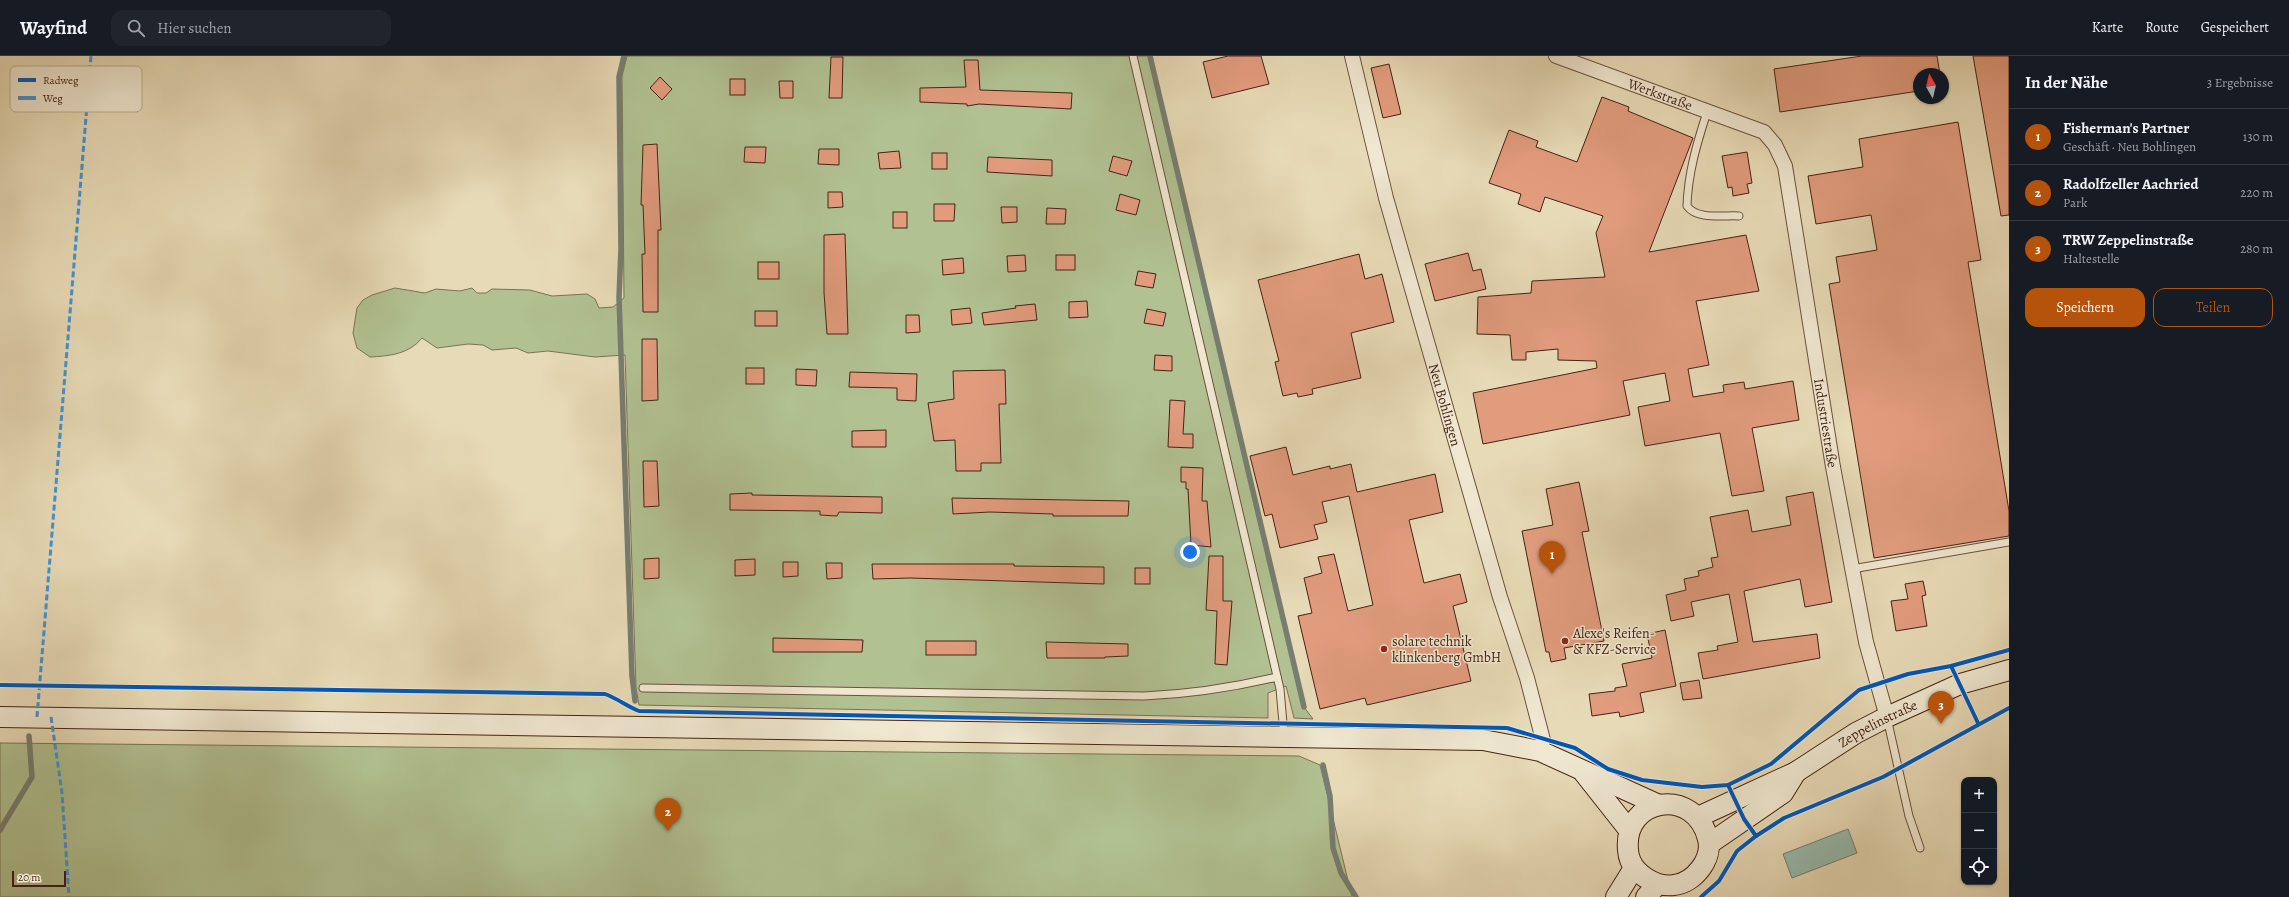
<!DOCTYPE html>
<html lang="de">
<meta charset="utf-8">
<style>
:root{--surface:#171b24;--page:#20242c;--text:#f1f3f6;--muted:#9ea1a6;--line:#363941;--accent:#b45309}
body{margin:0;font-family:Alegreya,serif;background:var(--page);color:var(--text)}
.controls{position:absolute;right:12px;bottom:12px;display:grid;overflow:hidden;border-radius:8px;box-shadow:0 1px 3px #0004}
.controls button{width:36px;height:36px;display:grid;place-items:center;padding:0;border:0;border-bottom:1px solid var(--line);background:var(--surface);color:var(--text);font:20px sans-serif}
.compass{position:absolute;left:1913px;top:12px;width:36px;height:36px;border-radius:50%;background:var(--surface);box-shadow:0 1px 3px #0004;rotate:352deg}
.scale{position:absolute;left:12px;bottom:10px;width:54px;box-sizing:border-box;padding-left:4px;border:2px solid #462215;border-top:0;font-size:11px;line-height:14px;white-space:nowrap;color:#462215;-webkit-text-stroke:3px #efe7d0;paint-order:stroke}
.you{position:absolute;left:1190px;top:496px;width:14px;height:14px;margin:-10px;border:3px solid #fff;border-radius:50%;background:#1a73e8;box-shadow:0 0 0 6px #1a73e833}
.badge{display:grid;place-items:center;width:26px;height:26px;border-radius:50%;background:var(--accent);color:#fff;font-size:13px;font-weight:700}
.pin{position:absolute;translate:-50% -33px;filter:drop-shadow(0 1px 2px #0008)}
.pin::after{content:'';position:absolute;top:21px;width:14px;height:12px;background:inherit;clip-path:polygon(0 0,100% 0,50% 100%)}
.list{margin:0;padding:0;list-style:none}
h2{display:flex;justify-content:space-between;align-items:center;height:52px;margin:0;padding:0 16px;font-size:17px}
h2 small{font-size:13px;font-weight:400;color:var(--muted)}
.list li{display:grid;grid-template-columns:26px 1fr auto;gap:12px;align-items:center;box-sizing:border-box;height:56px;padding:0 16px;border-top:1px solid var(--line)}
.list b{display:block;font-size:15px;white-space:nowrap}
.list p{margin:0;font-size:13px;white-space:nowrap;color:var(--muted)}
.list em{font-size:13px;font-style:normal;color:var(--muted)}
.actions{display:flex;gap:8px;padding:12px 16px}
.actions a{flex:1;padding:9px 0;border:1px solid var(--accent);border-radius:12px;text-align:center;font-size:14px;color:var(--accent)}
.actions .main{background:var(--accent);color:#fff}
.icon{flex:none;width:22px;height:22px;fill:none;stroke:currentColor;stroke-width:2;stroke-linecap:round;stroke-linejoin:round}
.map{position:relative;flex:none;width:2009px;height:841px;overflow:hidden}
header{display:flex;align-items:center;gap:24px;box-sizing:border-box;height:56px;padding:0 20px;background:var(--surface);border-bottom:1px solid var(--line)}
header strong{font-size:19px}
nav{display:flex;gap:22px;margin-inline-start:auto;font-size:14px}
.search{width:280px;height:36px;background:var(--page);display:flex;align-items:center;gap:10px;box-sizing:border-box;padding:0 14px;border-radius:12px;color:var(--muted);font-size:15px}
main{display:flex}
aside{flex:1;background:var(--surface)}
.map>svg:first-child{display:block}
</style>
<header>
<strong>Wayfind</strong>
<div class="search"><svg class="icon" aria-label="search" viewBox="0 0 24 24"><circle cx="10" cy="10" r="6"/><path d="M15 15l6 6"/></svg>Hier suchen</div>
<nav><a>Karte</a><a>Route</a><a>Gespeichert</a></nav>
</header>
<main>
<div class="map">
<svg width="2009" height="841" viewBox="0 0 2009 841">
<rect width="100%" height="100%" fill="#e7dab6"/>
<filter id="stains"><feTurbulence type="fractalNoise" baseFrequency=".005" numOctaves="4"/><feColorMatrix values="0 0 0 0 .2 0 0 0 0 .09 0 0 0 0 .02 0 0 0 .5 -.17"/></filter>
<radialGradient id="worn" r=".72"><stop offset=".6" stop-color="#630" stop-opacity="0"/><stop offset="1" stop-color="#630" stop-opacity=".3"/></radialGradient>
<!-- green -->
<g fill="#b1c192" stroke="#7c7254">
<path d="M 627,0 L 1150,0 L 1304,651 L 1313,663 L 1294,662 L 1286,630 L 1268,637 L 1268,662 L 639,649 L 636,632 L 625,299 L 595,301 L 548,295 L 528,297 L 516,292 L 492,294 L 483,289 L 468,288 L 437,292 L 422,282 C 409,298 390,300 370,301 L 357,292 L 353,277 L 357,252 L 363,244 L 372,239 L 395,232 L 425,237 L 436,233 L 460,235 L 472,232 L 477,237 L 486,237 L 492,233 L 530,234 L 552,240 L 587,238 L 595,243 L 599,252 L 613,251 L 624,242 L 622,20 Z"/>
<polygon points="0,687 1299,700 1320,709 1352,841 0,841"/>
</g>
<!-- water -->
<polygon fill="#97bbaf" stroke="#777e71" points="1848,773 1857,797 1792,822 1783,798"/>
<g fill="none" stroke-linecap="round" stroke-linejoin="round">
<!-- stream -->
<g stroke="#777e71" stroke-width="5.5">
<polyline points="624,0 619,21 621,193 619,241 632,620 635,645"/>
<polyline points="1150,0 1304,651"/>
<polyline points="1323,709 1330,740 1333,792 1341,817 1356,841"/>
<polyline points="0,774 32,721 29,680"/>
</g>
</g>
<!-- building -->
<g fill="#e19c7e" stroke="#462215">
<polygon points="1228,0 1261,0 1269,28 1212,42 1203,6"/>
<polygon points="1862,0 1937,0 1940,18 1919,18 1919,35 1780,56 1774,13"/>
<polygon points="1973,0 2009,0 2009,159 2001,160"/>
<polygon points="831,1 843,1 842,42 829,42"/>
<polygon points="964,4 978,4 980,34 1072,37 1071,53 979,48 967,50 967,48 920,46 920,32 966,31"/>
<polygon points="1389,8 1401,58 1383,62 1371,12"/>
<polygon points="660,21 672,33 662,44 650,32"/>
<rect x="730" y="23" width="15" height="16"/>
<polygon points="779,25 793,25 793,42 780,42"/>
<polygon points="1602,41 1629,51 1628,55 1693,82 1649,196 1746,179 1759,235 1696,245 1709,309 1688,313 1693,341 1724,336 1723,329 1744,326 1745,333 1793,325 1799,364 1752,372 1764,435 1732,440 1720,377 1645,390 1638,351 1670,345 1665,317 1623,325 1630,359 1483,388 1473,337 1597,312 1596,305 1558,304 1558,293 1526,296 1526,304 1512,304 1510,279 1477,278 1478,241 1531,237 1532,225 1605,221 1596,177 1603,160 1545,141 1540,156 1518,148 1521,138 1489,127 1509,74 1538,85 1536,91 1577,106"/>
<polygon points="1958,66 1981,204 1968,206 2009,455 2009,480 1874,502 1829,228 1840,226 1836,201 1877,194 1871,159 1816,168 1808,120 1863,111 1859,83"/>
<polygon points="657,88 661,174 658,174 658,256 643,256 642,198 645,198 643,149 641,149 643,89"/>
<polygon points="745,91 766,91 765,107 744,106"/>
<polygon points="819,93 839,93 839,109 818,108"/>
<polygon points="899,95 901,112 880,113 878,97"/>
<polygon points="1747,96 1752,127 1747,128 1749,137 1733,140 1732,131 1728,132 1722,100"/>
<rect x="932" y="97" width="15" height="16"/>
<polygon points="1113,100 1132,105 1127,120 1109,115"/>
<polygon points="988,101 1052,104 1052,120 987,116"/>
<polygon points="828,136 842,136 843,151 828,152"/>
<polygon points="1120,138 1140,144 1136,159 1116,154"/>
<polygon points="934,148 955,148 954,165 934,165"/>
<polygon points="1001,151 1017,151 1017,166 1002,167"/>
<polygon points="1047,152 1066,153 1065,168 1046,168"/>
<rect x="893" y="156" width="14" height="16"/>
<polygon points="845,178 848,278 827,278 824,237 824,179"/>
<polygon points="1468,197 1473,215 1481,213 1486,233 1435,245 1425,208"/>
<polygon points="1359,198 1365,223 1382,218 1394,266 1351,277 1361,322 1312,333 1313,338 1298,341 1297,337 1283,340 1275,306 1279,305 1258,224"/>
<polygon points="1025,199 1026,215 1008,216 1007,200"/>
<rect x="1056" y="199" width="19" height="15"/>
<polygon points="963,202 964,217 943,219 942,204"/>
<rect x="758" y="206" width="21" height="17"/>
<polygon points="1138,215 1156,218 1153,232 1135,229"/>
<polygon points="1087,245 1088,261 1069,262 1069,246"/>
<polygon points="1035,248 1037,264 984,269 982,257 1016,252 1015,250"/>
<polygon points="970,252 972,267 952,269 951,254"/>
<polygon points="1147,253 1166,257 1163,270 1144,267"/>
<rect x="755" y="255" width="22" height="15"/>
<polygon points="906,259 919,259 920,276 906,277"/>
<polygon points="642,283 657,283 658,344 642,345"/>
<polygon points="1155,299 1172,300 1172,315 1154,314"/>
<rect x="746" y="312" width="18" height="16"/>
<polygon points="796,313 817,314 816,330 796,329"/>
<polygon points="1005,314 1006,348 999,348 1001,407 981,407 981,415 956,415 955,384 934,385 928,347 954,343 953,315"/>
<polygon points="850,316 917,318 916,345 897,344 897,332 849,331"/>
<polygon points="1170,344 1185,345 1183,378 1193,378 1193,392 1168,391"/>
<polygon points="886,374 886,391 852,391 852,375"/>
<polygon points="1286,391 1293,419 1330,410 1330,413 1351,408 1357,436 1435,418 1443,456 1409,464 1424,527 1460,518 1467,546 1453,550 1471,625 1367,649 1365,642 1320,653 1298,560 1312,557 1304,522 1322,517 1318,501 1334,498 1348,555 1373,549 1349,440 1322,446 1327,466 1314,469 1318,483 1280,492 1272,458 1265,460 1250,400"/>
<polygon points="643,405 657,405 659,450 644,451"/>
<polygon points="1181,411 1203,412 1202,445 1207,445 1211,491 1191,489 1188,433 1186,433 1186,426 1181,426"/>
<polygon points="1579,426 1589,475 1582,476 1604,585 1564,592 1566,603 1551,606 1549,596 1546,596 1522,475 1553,469 1546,433"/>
<polygon points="1813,436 1832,546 1805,551 1800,523 1744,535 1753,586 1817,578 1820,602 1703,623 1698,597 1718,594 1717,590 1738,586 1729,538 1691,546 1694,560 1671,565 1666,539 1686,534 1684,523 1699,520 1698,515 1713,511 1711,502 1718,501 1710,461 1748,454 1752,476 1791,469 1786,441"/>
<polygon points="752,437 752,439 882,441 882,457 839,456 837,460 820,459 820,455 730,454 730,438"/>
<polygon points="952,442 1129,445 1128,460 1053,460 1053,458 990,456 953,458"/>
<polygon points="1209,500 1223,500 1223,545 1232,545 1227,609 1215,608 1217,555 1206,554"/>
<polygon points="659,502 659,522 644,523 644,503"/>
<polygon points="755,503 755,519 735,520 735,504"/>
<polygon points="783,506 798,506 798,520 783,521"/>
<polygon points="826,507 842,507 842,522 827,523"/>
<polygon points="872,508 1014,508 1014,510 1104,511 1104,528 910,522 873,523"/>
<rect x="1135" y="512" width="15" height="16"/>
<polygon points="1923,525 1926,539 1922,540 1927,570 1896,575 1891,545 1908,543 1905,528"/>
<polygon points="1665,574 1676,630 1640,637 1644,656 1620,661 1619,656 1592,660 1589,638 1615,635 1615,632 1627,630 1622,608 1652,602 1647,578"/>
<polygon points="773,582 863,584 862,596 773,596"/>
<rect x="926" y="585" width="50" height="14"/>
<polygon points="1046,586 1128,588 1128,600 1105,601 1105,602 1047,602"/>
<polygon points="1699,624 1702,642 1683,644 1680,627"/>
</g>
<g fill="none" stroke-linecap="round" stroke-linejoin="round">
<defs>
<g id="lane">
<polyline points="1133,0 1280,633 1284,679"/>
<path d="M 1707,56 C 1697,87 1688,117 1687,150 C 1697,164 1723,159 1739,160"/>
<polyline points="1852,513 2009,486"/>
<path d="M 643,632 L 1144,640 C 1191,638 1231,632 1277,621"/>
<polyline points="1887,662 1909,760 1920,792"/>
</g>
<g id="street">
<path id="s1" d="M 1352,0 L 1386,142 L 1500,541 L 1527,622 L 1543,684 L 1540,695"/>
<path id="s2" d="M 1556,0 L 1764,76 L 1775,89 L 1785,110 L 1833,411 L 1866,586 L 1887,661"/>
</g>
<g id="secondary">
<polyline points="0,661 1483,684 1540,695 1659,749"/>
<polyline points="1584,717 1629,774"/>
<path id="s3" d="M 1698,761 L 1796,716 L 1856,677 L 1887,661 L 1960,628 L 2009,614"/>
<polyline points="1709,788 1783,737 1796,716"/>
<polyline points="1616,841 1634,812"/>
<path d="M 1646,841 L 1658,828 C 1663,829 1669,830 1674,829 C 1694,827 1713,803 1708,783 C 1695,730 1623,741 1628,794 C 1629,812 1643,822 1658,828"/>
</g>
</defs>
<!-- lane casing -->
<use href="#lane" stroke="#6e503d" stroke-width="9"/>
<!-- street casing -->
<use href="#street" stroke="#6e503d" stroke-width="16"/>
<!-- secondary casing -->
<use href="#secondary" stroke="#462215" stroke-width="22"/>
<!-- lane -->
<use href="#lane" stroke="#efe7d0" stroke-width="7"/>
<!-- street -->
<use href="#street" stroke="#efe7d0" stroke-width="14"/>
<!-- secondary -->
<use href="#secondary" stroke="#efe7d0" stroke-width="20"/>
<!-- quiet -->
<g stroke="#4095d3" stroke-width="3" stroke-dasharray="6 3" stroke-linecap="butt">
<polyline points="37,661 91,0"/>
<polyline points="51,661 62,737 69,841"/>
</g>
<defs>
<g id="cycleway">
<polyline points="1951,610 1978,667"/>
<path d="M 0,629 L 605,638 C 618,643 627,650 639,655 L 1507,672 L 1575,692 L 1608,713 L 1642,724 L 1702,731 L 1728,729 L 1771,708 L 1859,634 L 1908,618 L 1951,610 L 2009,594"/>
<polyline points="1728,729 1744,763 1756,780"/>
<polyline points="1701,841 1719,825 1737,795 1756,780 1784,762 1883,721 2009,652"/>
</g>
</defs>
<!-- cycleway casing -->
<use href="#cycleway" stroke="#efe7d0" stroke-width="6"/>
<!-- cycleway -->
<use href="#cycleway" stroke="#0057b8" stroke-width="4"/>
</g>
<!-- markers -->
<g fill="#8f2418" stroke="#efe7d0" stroke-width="1.5">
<circle cx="1565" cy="585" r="4"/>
<circle cx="1384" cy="593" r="4"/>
</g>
<g text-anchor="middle" stroke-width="3" stroke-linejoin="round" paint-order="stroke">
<!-- street labels -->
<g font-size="14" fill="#462215" stroke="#efe7d0">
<text dy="5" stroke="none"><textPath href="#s2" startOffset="111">Werkstraße</textPath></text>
<text dy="5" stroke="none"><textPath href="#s1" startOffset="361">Neu Bohlingen</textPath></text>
<text dy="5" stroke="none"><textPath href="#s2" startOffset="522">Industriestraße</textPath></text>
<text dy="5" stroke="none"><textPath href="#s3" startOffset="203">Zeppelinstraße</textPath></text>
</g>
<!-- poi labels -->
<g font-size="14" fill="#462215" stroke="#efe7d0" text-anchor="start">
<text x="1573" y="582">Alexe's Reifen-<tspan x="1573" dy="16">&amp; KFZ-Service</tspan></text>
<text x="1392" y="590">solare technik<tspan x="1392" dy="16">klinkenberg GmbH</tspan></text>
</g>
</g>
<!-- legend -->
<rect x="10" y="10" width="132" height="46" rx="6" fill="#efe7d0" stroke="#bcac98" stroke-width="1"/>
<rect x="18" y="22" width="18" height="4" fill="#0057b8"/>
<rect x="18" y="40" width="18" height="4" fill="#4095d3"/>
<g font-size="11" fill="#462215">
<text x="43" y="28">Radweg</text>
<text x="43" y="46">Weg</text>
</g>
<rect width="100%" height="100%" filter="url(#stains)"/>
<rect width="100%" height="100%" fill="url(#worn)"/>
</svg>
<div class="controls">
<button>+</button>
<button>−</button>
<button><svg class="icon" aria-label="locate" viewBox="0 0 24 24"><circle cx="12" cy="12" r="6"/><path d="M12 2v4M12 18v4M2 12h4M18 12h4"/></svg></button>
</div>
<svg class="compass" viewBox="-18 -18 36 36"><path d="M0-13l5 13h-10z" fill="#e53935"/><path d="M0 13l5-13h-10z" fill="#9ea1a6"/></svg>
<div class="scale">20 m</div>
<div class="you"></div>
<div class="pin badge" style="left:1552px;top:518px">1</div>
<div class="pin badge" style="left:668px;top:775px">2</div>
<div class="pin badge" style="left:1941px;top:668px">3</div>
</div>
<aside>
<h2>In der Nähe<small>3 Ergebnisse</small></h2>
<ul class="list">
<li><span class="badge">1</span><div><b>Fisherman's Partner</b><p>Geschäft · Neu Bohlingen</p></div><em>130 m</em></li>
<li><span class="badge">2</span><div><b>Radolfzeller Aachried</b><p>Park</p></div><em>220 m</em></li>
<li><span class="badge">3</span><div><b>TRW Zeppelinstraße</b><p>Haltestelle</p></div><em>280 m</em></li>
</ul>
<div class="actions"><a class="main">Speichern</a><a>Teilen</a></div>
</aside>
</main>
